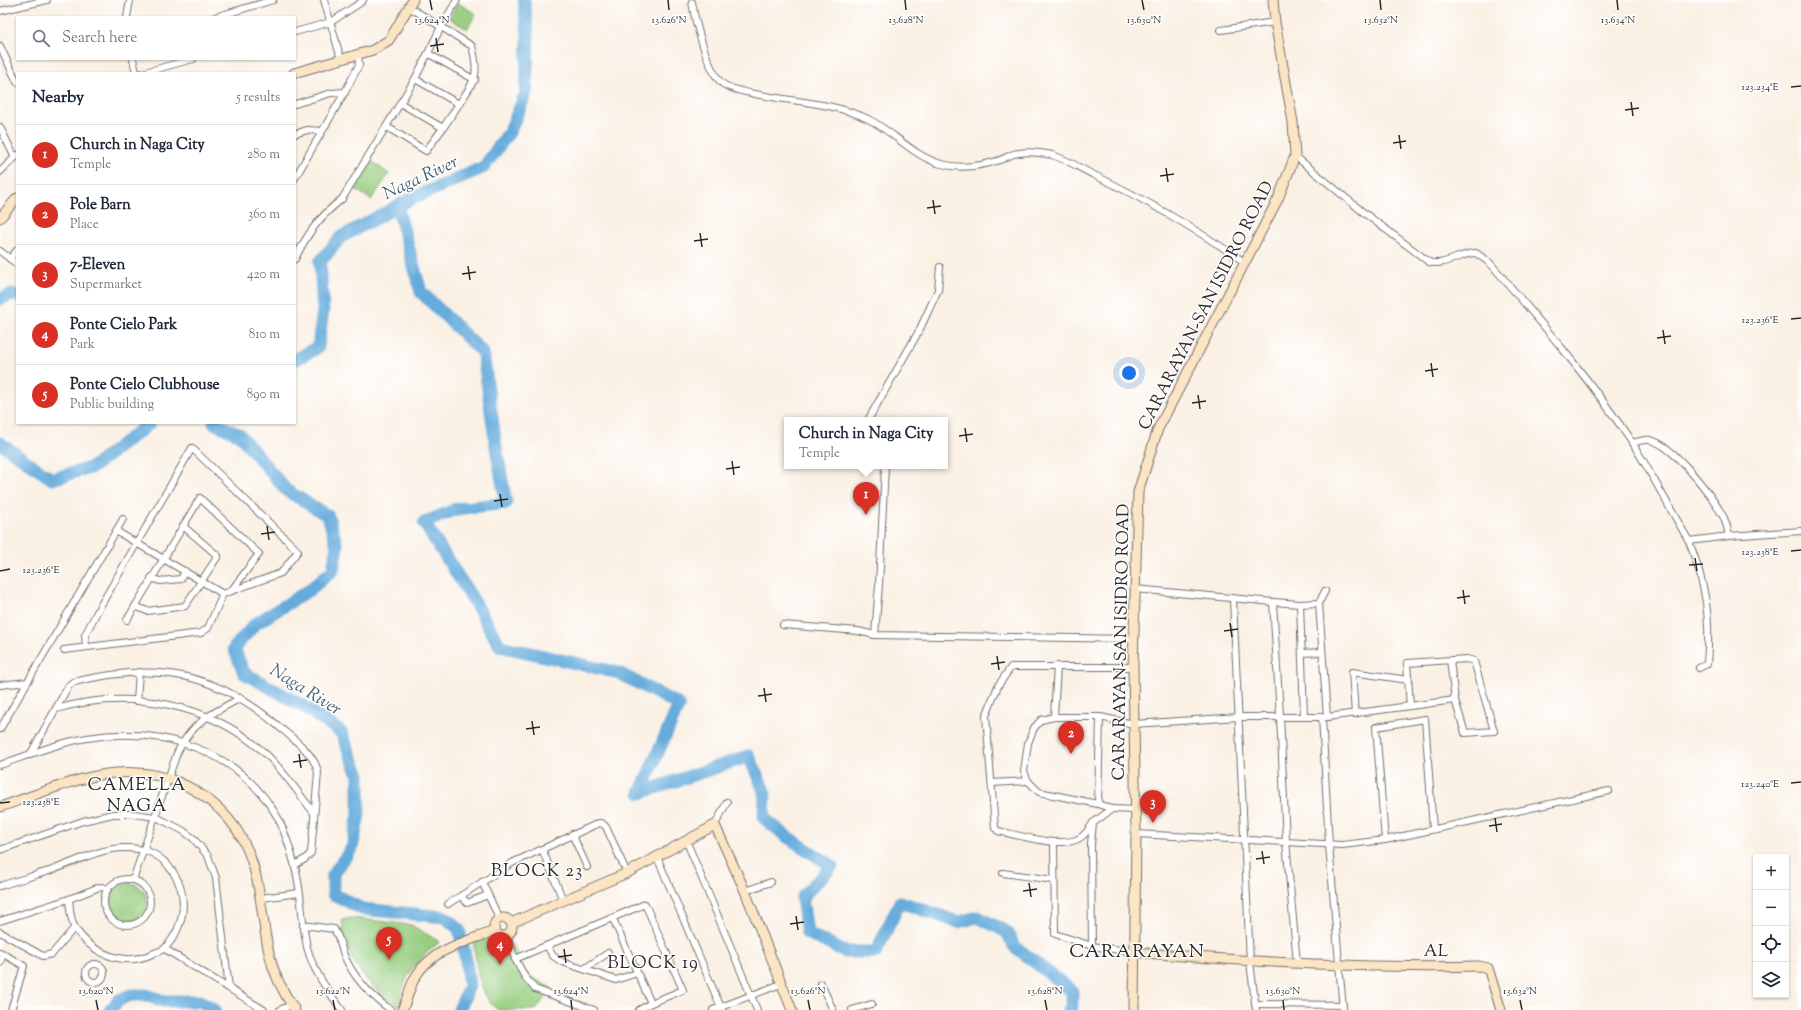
<!DOCTYPE html>
<meta charset="utf-8">
<style>
:root{--surface:#fff;--page:#f2f2f3;--text:#1f2937;--muted:#747a83;--line:#e0e1e3;--accent:#d93025}
body{margin:0;font-family:"Sorts Mill Goudy",serif;background:var(--page);color:var(--text)}
.controls{position:absolute;right:12px;bottom:12px;display:grid;overflow:hidden;border-radius:0px;box-shadow:0 1px 3px #0004}
.controls button{width:36px;height:36px;display:grid;place-items:center;padding:0;border:0;border-bottom:1px solid var(--line);background:var(--surface);color:var(--text);font:20px sans-serif}
.you{position:absolute;left:1129px;top:373px;width:14px;height:14px;margin:-10px;border:3px solid #fff;border-radius:50%;background:#1a73e8;box-shadow:0 0 0 6px #1a73e833}
.badge{display:grid;place-items:center;width:26px;height:26px;border-radius:50%;background:var(--accent);color:#fff;font-size:13px;font-weight:700}
.pin{position:absolute;translate:-50% -33px;filter:drop-shadow(0 1px 2px #0008)}
.pin::after{content:'';position:absolute;top:21px;width:14px;height:12px;background:inherit;clip-path:polygon(0 0,100% 0,50% 100%)}
.popup{position:absolute;left:784px;top:417px;width:164px;height:52px;box-sizing:border-box;display:grid;place-content:center;border-radius:0px;background:var(--surface);filter:drop-shadow(0 1px 3px #0005);font-size:13px;white-space:nowrap;color:var(--muted)}
.popup b{font-size:15px;color:var(--text)}
.popup::after{content:'';position:absolute;left:50%;top:100%;margin-left:-8px;border:8px solid transparent;border-top-color:var(--surface)}
.list{margin:0;padding:0;list-style:none}
h2{display:flex;justify-content:space-between;align-items:center;height:52px;margin:0;padding:0 16px;font-size:17px}
h2 small{font-size:13px;font-weight:400;color:var(--muted)}
.list li{display:grid;grid-template-columns:26px 1fr auto;gap:12px;align-items:center;box-sizing:border-box;height:60px;padding:0 16px;border-top:1px solid var(--line)}
.list b{display:block;font-size:15px;white-space:nowrap}
.list p{margin:0;font-size:13px;white-space:nowrap;color:var(--muted)}
.list em{font-size:13px;font-style:normal;color:var(--muted)}
.icon{flex:none;width:22px;height:22px;fill:none;stroke:currentColor;stroke-width:2;stroke-linecap:round;stroke-linejoin:round}
.map{position:relative;flex:none;width:1801px;height:1010px;overflow:hidden}
.search{position:absolute;background:var(--surface);box-shadow:0 1px 3px #0004;left:16px;top:16px;width:280px;height:44px;display:flex;align-items:center;gap:10px;box-sizing:border-box;padding:0 14px;border-radius:0px;color:var(--muted);font-size:15px}
.panel{position:absolute;background:var(--surface);box-shadow:0 1px 3px #0004;left:16px;top:72px;width:280px;height:352px;border-radius:0px}
.map>svg:first-child{display:block}
</style>
<div class="map">
<svg width="1801" height="1010" viewBox="0 0 1801 1010">
<rect width="100%" height="100%" fill="#fff"/>
<filter id="ink" filterUnits="userSpaceOnUse"><feTurbulence type="fractalNoise" baseFrequency=".025" numOctaves="2"/><feDisplacementMap in="SourceGraphic" scale="8" xChannelSelector="R" yChannelSelector="G"/><feConvolveMatrix kernelMatrix="1 2 1 2 8 2 1 2 1" color-interpolation-filters="sRGB"/></filter>
<filter id="wash" filterUnits="userSpaceOnUse"><feTurbulence type="fractalNoise" baseFrequency=".012" numOctaves="4" result="noise"/><feDisplacementMap in="SourceGraphic" scale="16" xChannelSelector="R" yChannelSelector="G"/><feGaussianBlur stdDeviation="0.9" result="paint"/><feColorMatrix in="noise" values="0 0 0 0 0 0 0 0 0 0 0 0 0 0 0 0 0 1.4 0 .05"/><feComposite in="paint" operator="in"/></filter>
<g filter="url(#wash)">
<rect width="100%" height="100%" fill="#faf0e3"/>
<!-- green -->
<g fill="#97ce7f" stroke="#617c55">
<polygon points="458,3 476,14 467,29 449,18"/>
<polygon points="373,162 389,174 371,200 354,188"/>
<circle cx="128" cy="902" r="19"/>
<path d="M 351,918 L 411,925 L 440,942 C 414,962 406,973 398,1005 L 393,1005 C 375,989 353,969 346,944 C 343,937 343,928 342,920 Z"/>
<path d="M 494,935 L 504,939 L 514,947 L 526,974 L 552,988 L 536,1010 L 498,1010 C 478,995 477,964 473,941 Z"/>
</g>
<g fill="none" stroke-linecap="round" stroke-linejoin="round">
<!-- river -->
<g stroke="#65abdb" stroke-width="13">
<polyline points="397,206 421,292 483,353 496,447 506,503 456,509 424,523 474,601 500,646 619,673 679,705 640,793 749,756 765,793 764,818 786,836 832,866 802,897 807,933 845,952 876,952 900,902 958,922 978,917 1007,932 1014,946 1072,991 1072,1007 1069,1010"/>
<polyline points="0,299 12,294 17,296"/>
<polyline points="295,360 318,347 323,310 320,262 341,237 409,200 484,167 510,131 526,93 528,36 524,0"/>
<polyline points="214,423 240,435 286,490 328,516 337,546 333,570 308,591 255,624 234,648 244,673 301,705 341,732 359,775 359,815 352,848 333,874 333,894 362,909 445,917 459,929 466,960 469,986 459,1010"/>
<polyline points="0,443 52,479 93,467 150,423"/>
<polyline points="110,1010 119,1000 131,995 146,995 163,1001 200,1001 215,1010"/>
</g>
</g>
</g>
<g filter="url(#ink)">
<g fill="none" stroke-linecap="round" stroke-linejoin="round">
<defs>
<g id="street">
<polyline points="324,0 341,59"/>
<path d="M 692,2 C 695,21 708,73 723,84 C 732,90 745,92 755,94 C 792,102 833,102 868,119 C 894,132 913,156 941,164 C 960,169 982,166 1000,160 C 1006,158 1012,153 1019,153 C 1029,151 1042,153 1052,155 C 1066,159 1080,168 1094,175 C 1147,200 1197,230 1246,263"/>
<path d="M 409,7 L 472,46 C 480,76 475,80 459,104"/>
<polyline points="0,11 47,0"/>
<polyline points="127,17 130,0"/>
<polyline points="215,17 273,0"/>
<polyline points="1221,30 1275,22"/>
<polyline points="295,32 331,22 360,3 363,0"/>
<polyline points="0,46 17,82"/>
<polyline points="429,54 475,80"/>
<polyline points="133,59 136,73"/>
<polyline points="142,73 193,59"/>
<polyline points="415,79 459,104 443,128"/>
<polyline points="295,104 331,93 345,92"/>
<polyline points="0,127 15,158"/>
<polyline points="387,127 426,151 443,128 400,103"/>
<polyline points="295,134 307,130 322,131"/>
<path d="M 1295,156 L 1363,212 L 1429,262 C 1444,267 1460,253 1476,253 L 1490,263 C 1540,321 1590,379 1633,444 C 1653,476 1670,509 1689,541 L 1729,536 L 1801,531"/>
<polyline points="0,172 17,155"/>
<polyline points="295,178 345,92 359,65 358,53"/>
<polyline points="0,251 17,264"/>
<polyline points="10,259 17,250"/>
<path d="M 295,259 C 307,234 320,216 342,199 L 415,79 L 441,27 L 457,0"/>
<polyline points="868,420 919,331 938,290 940,267"/>
<path d="M 1632,443 C 1637,442 1645,439 1650,440 C 1673,444 1713,497 1724,518 C 1726,523 1728,530 1729,536"/>
<polyline points="116,531 223,594"/>
<path d="M 1689,541 C 1706,586 1711,617 1707,664 L 1699,668"/>
<polyline points="151,578 160,581 181,579 185,571"/>
<polyline points="1135,589 1273,602 1300,604 1319,603"/>
<polyline points="1325,591 1319,603 1327,717"/>
<polyline points="1233,599 1250,962 1256,1010"/>
<polyline points="1273,602 1280,716 1286,841 1297,963"/>
<polyline points="1300,604 1304,716"/>
<polyline points="135,606 147,611 185,606 218,556 183,526"/>
<polyline points="127,620 200,498 259,554 231,591"/>
<polyline points="783,625 858,631 875,635 1134,639"/>
<polyline points="875,635 879,585 885,466"/>
<polyline points="64,650 201,633 208,628 223,594 281,573 298,551 192,448 98,610 85,635 86,647"/>
<polyline points="1302,653 1322,652"/>
<polyline points="0,685 27,682"/>
<polyline points="137,701 139,672"/>
<polyline points="1410,706 1407,663 1467,659 1474,661 1494,731 1465,733 1455,700 1450,660"/>
<path d="M 56,709 C 129,688 212,703 268,756 C 285,773 299,794 314,813"/>
<polyline points="1355,714 1352,672 1409,680"/>
<polyline points="1322,716 1329,845 1343,1010"/>
<polyline points="1054,717 1057,666"/>
<polyline points="0,729 123,519"/>
<path d="M 30,755 L 69,685 L 74,682 C 159,661 219,673 284,731 C 296,741 316,756 318,773 L 311,853 L 305,859 L 295,865"/>
<path d="M 0,765 C 28,755 58,743 87,738 C 161,726 239,749 278,818 C 285,832 290,848 294,863 C 302,890 301,920 307,947 C 313,971 328,991 342,1010"/>
<polyline points="992,783 1028,781"/>
<polyline points="1098,804 1100,717"/>
<polyline points="1136,810 1112,809 1098,804 1039,792 1028,781 1024,771 1028,743 1034,728 1041,720 1054,717 1100,717 1134,724 1239,717 1327,717 1455,700"/>
<path d="M 1093,823 C 1089,829 1085,836 1078,839 C 1060,848 1018,835 998,831 L 995,828 L 986,716 L 998,686 L 1011,667 L 1133,667"/>
<polyline points="715,825 727,802"/>
<polyline points="572,834 587,867"/>
<polyline points="1136,834 1342,845 1385,840 1609,791"/>
<polyline points="686,840 757,1010"/>
<polyline points="1385,840 1376,727 1425,719 1433,829"/>
<polyline points="1054,842 1055,934 1092,946 1134,952"/>
<polyline points="542,849 563,900"/>
<polyline points="0,850 83,821 113,814 134,814 156,817 182,830 193,838 208,856 216,878 229,988"/>
<polyline points="657,857 722,1010"/>
<polyline points="1003,873 1054,880"/>
<circle cx="127" cy="902" r="23"/>
<path d="M 133,880 L 177,753 C 192,722 212,713 241,698"/>
<polyline points="482,882 499,918"/>
<path d="M 0,886 C 18,880 37,875 55,869 C 77,861 101,848 125,848 C 146,848 161,854 173,872 C 189,896 185,927 165,948 C 162,951 156,952 152,954 C 124,967 92,954 75,928 C 70,920 70,908 69,899"/>
<polyline points="745,891 771,882"/>
<polyline points="461,896 467,903 488,895"/>
<polyline points="261,898 299,893"/>
<polyline points="448,904 512,863 599,823 603,824 606,827 627,873"/>
<polyline points="613,919 651,1003"/>
<polyline points="0,921 69,899 97,888 102,887 108,889"/>
<path d="M 303,925 L 334,929 C 341,940 340,945 344,955 C 354,979 371,996 391,1010"/>
<polyline points="0,932 43,956 52,954 75,927"/>
<polyline points="507,935 515,959 525,977 535,989 594,1010"/>
<polyline points="547,946 553,956 562,962 616,980 637,973"/>
<polyline points="1092,946 1091,844 1093,823 1112,809"/>
<polyline points="165,949 264,1010"/>
<polyline points="0,952 24,966 11,1010"/>
<polyline points="515,959 645,904 683,990 651,1003 639,1010"/>
<polyline points="0,963 3,954"/>
<circle cx="95" cy="973" r="9"/>
<polyline points="584,969 608,953"/>
<polyline points="821,984 833,1010"/>
<polyline points="1255,1004 1343,1005"/>
<polyline points="280,1010 291,1005"/>
<polyline points="713,1010 781,984"/>
<polyline points="852,1010 872,1004"/>
</g>
<g id="secondary">
<polyline points="294,73 373,50 389,40 413,0"/>
<polyline points="0,218 17,198"/>
<path d="M 0,807 C 34,796 81,775 116,773 C 182,768 239,808 255,872 C 262,899 263,926 269,953 C 273,972 284,994 295,1010"/>
<circle cx="503" cy="927" r="9"/>
<polyline points="511,923 627,873 715,825 745,891 792,1010"/>
<path d="M 1134,952 C 1249,962 1364,969 1479,966 L 1488,968 L 1501,1010"/>
<path d="M 402,1010 C 408,999 409,987 416,976 C 432,949 466,942 494,931"/>
<polyline points="1134,1010 1136,834 1133,667 1138,492 1158,429 1278,199 1295,156 1293,122 1275,22 1273,0"/>
</g>
</defs>
<!-- street casing -->
<use href="#street" stroke="#73706b" stroke-width="8"/>
<!-- secondary casing -->
<use href="#secondary" stroke="#73706b" stroke-width="11"/>
<!-- street -->
<use href="#street" stroke="#fff" stroke-width="6"/>
<!-- secondary -->
<use href="#secondary" stroke="#fce5c4" stroke-width="9"/>
</g>
</g>
<!-- ticks -->
<path fill="none" stroke="#2b2b2b" stroke-width="1.5" d="M 430,0 L 432,10M 668,0 L 669,10M 905,0 L 906,10M 1142,0 L 1144,10M 1380,0 L 1381,10M 1617,0 L 1618,10M 436,38 L 438,52M 430,46 L 444,44M 1791,87 L 1801,86M 1631,102 L 1633,116M 1625,110 L 1639,108M 1399,135 L 1401,149M 1393,143 L 1406,141M 1166,168 L 1168,182M 1160,176 L 1174,174M 933,200 L 935,214M 927,208 L 941,206M 700,233 L 702,247M 694,241 L 708,239M 468,266 L 470,280M 462,274 L 476,272M 1791,319 L 1801,318M 1663,330 L 1665,344M 1657,338 L 1671,336M 1431,363 L 1433,377M 1425,371 L 1438,369M 1198,395 L 1200,409M 1192,403 L 1206,401M 965,428 L 967,442M 959,436 L 973,434M 732,461 L 734,475M 726,469 L 740,467M 500,494 L 502,507M 494,501 L 508,499M 267,526 L 269,540M 261,534 L 275,532M 1791,551 L 1801,550M 1695,558 L 1697,571M 1689,565 L 1703,564M 0,571 L 10,569M 1463,590 L 1465,604M 1457,598 L 1470,596M 1230,623 L 1232,637M 1224,631 L 1238,629M 997,656 L 999,670M 991,664 L 1005,662M 764,688 L 766,702M 758,696 L 772,694M 532,721 L 534,735M 526,729 L 540,727M 299,754 L 301,768M 293,762 L 307,760M 1791,783 L 1801,782M 0,803 L 10,802M 1495,818 L 1497,832M 1489,826 L 1502,824M 1262,851 L 1264,864M 1256,859 L 1270,857M 1029,883 L 1031,897M 1023,891 L 1037,889M 796,916 L 798,930M 790,924 L 804,922M 564,949 L 566,963M 558,957 L 572,955M 96,1000 L 98,1010M 333,1000 L 335,1010M 571,1000 L 572,1010M 808,1000 L 810,1010M 1045,1000 L 1047,1010M 1283,1000 L 1284,1010M 1520,1000 L 1522,1010"/>
<g text-anchor="middle" stroke-width="3" stroke-linejoin="round" paint-order="stroke">
<!-- street labels -->
<g font-size="17" fill="#2b2b2b" stroke="#fff">
<text transform="translate(1205 305) rotate(-63)" y="6">CARARAYAN-SAN ISIDRO ROAD</text>
<text transform="translate(1120 642) rotate(-89)" y="6">CARARAYAN-SAN ISIDRO ROAD</text>
<text transform="translate(1436 950) rotate(1)" y="6">AL</text>
</g>
<!-- water labels -->
<g font-size="18" font-style="italic" fill="#425e71" stroke="#fff">
<text transform="translate(420 177) rotate(-25)" y="6">Naga River</text>
<text transform="translate(306 689) rotate(32)" y="6">Naga River</text>
</g>
<!-- neighbourhood labels -->
<g font-size="18" letter-spacing="1" fill="#2b2b2b" stroke="#fff">
<text x="137" y="790">CAMELLA<tspan x="137" dy="21">NAGA</tspan></text>
<text x="537" y="876">BLOCK 23</text>
<text x="653" y="968">BLOCK 19</text>
</g>
<!-- quarter labels -->
<g font-size="19" letter-spacing="1" fill="#2b2b2b" stroke="#fff">
<text x="1137" y="957">CARARAYAN</text>
</g>
</g>
<g font-size="10" text-anchor="middle" fill="#2b2b2b" stroke="#fff" stroke-width="3" stroke-linejoin="round" paint-order="stroke">
<text x="432" y="23">13.624°N</text>
<text x="669" y="23">13.626°N</text>
<text x="906" y="23">13.628°N</text>
<text x="1144" y="23">13.630°N</text>
<text x="1381" y="23">13.632°N</text>
<text x="1618" y="23">13.634°N</text>
<text x="1760" y="90">123.234°E</text>
<text x="1760" y="323">123.236°E</text>
<text x="1760" y="555">123.238°E</text>
<text x="41" y="573">123.236°E</text>
<text x="1760" y="787">123.240°E</text>
<text x="41" y="805">123.238°E</text>
<text x="96" y="994">13.620°N</text>
<text x="333" y="994">13.622°N</text>
<text x="571" y="994">13.624°N</text>
<text x="808" y="994">13.626°N</text>
<text x="1045" y="994">13.628°N</text>
<text x="1283" y="994">13.630°N</text>
<text x="1520" y="994">13.632°N</text>
</g>
</svg>
<div class="controls">
<button>+</button>
<button>−</button>
<button><svg class="icon" aria-label="locate" viewBox="0 0 24 24"><circle cx="12" cy="12" r="6"/><path d="M12 2v4M12 18v4M2 12h4M18 12h4"/></svg></button>
<button><svg class="icon" aria-label="layers" viewBox="0 0 24 24"><path d="M12 4l9 5-9 5-9-5zM3 14l9 5 9-5"/></svg></button>
</div>
<div class="you"></div>
<div class="pin badge" style="left:866px;top:515px">1</div>
<div class="popup"><b>Church in Naga City</b>Temple</div>
<div class="pin badge" style="left:1071px;top:754px">2</div>
<div class="pin badge" style="left:1153px;top:823px">3</div>
<div class="pin badge" style="left:500px;top:965px">4</div>
<div class="pin badge" style="left:389px;top:960px">5</div>
<div class="search"><svg class="icon" aria-label="search" viewBox="0 0 24 24"><circle cx="10" cy="10" r="6"/><path d="M15 15l6 6"/></svg>Search here</div>
<section class="panel">
<h2>Nearby<small>5 results</small></h2>
<ul class="list">
<li><span class="badge">1</span><div><b>Church in Naga City</b><p>Temple</p></div><em>280 m</em></li>
<li><span class="badge">2</span><div><b>Pole Barn</b><p>Place</p></div><em>360 m</em></li>
<li><span class="badge">3</span><div><b>7-Eleven</b><p>Supermarket</p></div><em>420 m</em></li>
<li><span class="badge">4</span><div><b>Ponte Cielo Park</b><p>Park</p></div><em>810 m</em></li>
<li><span class="badge">5</span><div><b>Ponte Cielo Clubhouse</b><p>Public building</p></div><em>890 m</em></li>
</ul>
</section>
</div>
